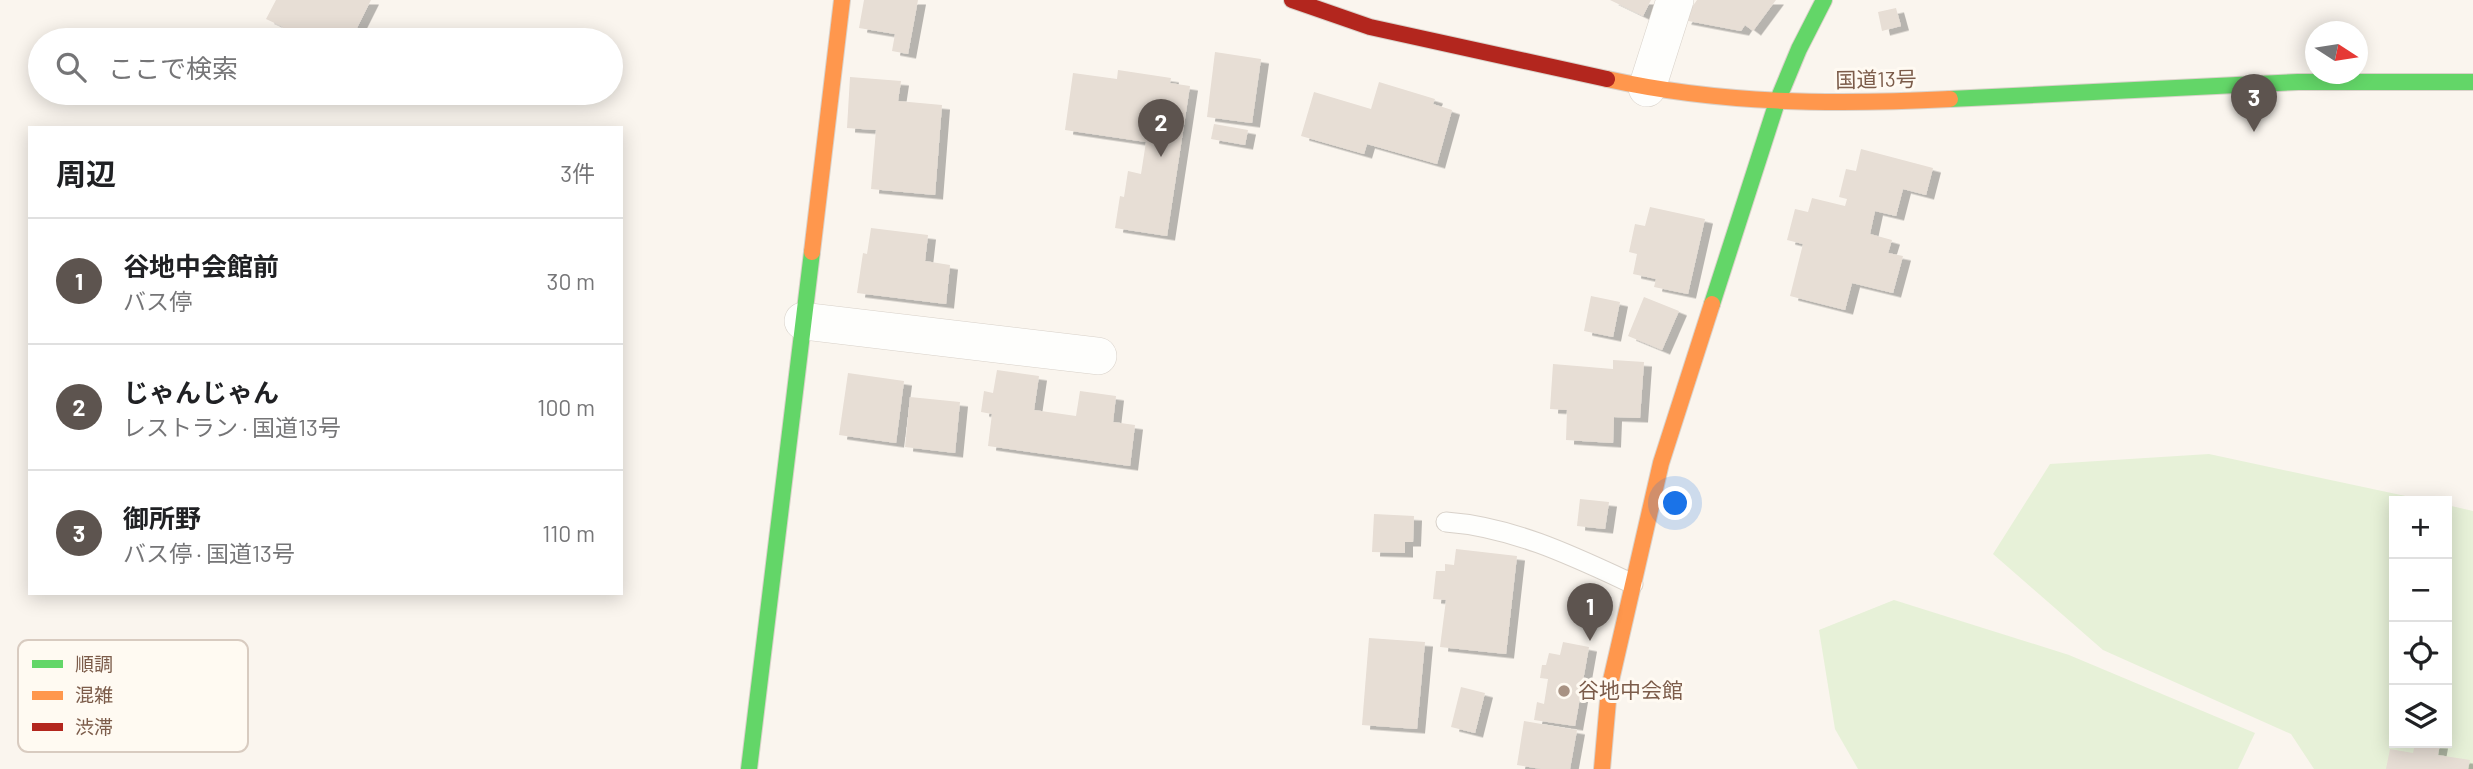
<!DOCTYPE html>
<html lang="ja">
<meta charset="utf-8">
<style>
:root{--surface:#fff;--page:#f2f2f2;--text:#202124;--muted:#757577;--line:#e0e0e0;--accent:#5d544f}
body{margin:0;font-family:Barlow,"Noto Sans JP",sans-serif;background:var(--page);color:var(--text)}
.controls{position:absolute;right:21px;bottom:21px;display:grid;overflow:hidden;border-radius:0px;box-shadow:0 4px 18px #0003}
.controls button{width:63px;height:63px;display:grid;place-items:center;padding:0;border:0;border-bottom:2px solid var(--line);background:var(--surface);color:var(--text);font:35px sans-serif}
.compass{position:absolute;left:2305px;top:21px;width:63px;height:63px;border-radius:50%;background:var(--surface);box-shadow:0 4px 18px #0003;rotate:102deg}
.you{position:absolute;left:1676px;top:504px;width:24px;height:24px;margin:-18px;border:5px solid #fff;border-radius:50%;background:#1a73e8;box-shadow:0 0 0 10px #1a73e833}
.badge{display:grid;place-items:center;width:46px;height:46px;border-radius:50%;background:var(--accent);color:#fff;font-size:23px;font-weight:700}
.pin{position:absolute;translate:-50% -58px;filter:drop-shadow(0 2px 4px #0008)}
.pin::after{content:'';position:absolute;top:37px;width:24px;height:21px;background:inherit;clip-path:polygon(0 0,100% 0,50% 100%)}
.list{margin:0;padding:0;list-style:none}
h2{display:flex;justify-content:space-between;align-items:center;height:91px;margin:0;padding:0 28px;font-size:30px}
h2 small{font-size:23px;font-weight:400;color:var(--muted)}
.list li{display:grid;grid-template-columns:46px 1fr auto;gap:21px;align-items:center;box-sizing:border-box;height:126px;padding:0 28px;border-top:2px solid var(--line)}
.list b{display:block;font-size:26px;white-space:nowrap}
.list p{margin:0;font-size:23px;white-space:nowrap;color:var(--muted)}
.list em{font-size:23px;font-style:normal;color:var(--muted)}
.icon{flex:none;width:38px;height:38px;fill:none;stroke:currentColor;stroke-width:2;stroke-linecap:round;stroke-linejoin:round}
.map{position:relative;flex:none;width:2473px;height:769px;overflow:hidden}
.search{position:absolute;background:var(--surface);box-shadow:0 4px 18px #0003;left:28px;top:28px;width:595px;height:77px;display:flex;align-items:center;gap:18px;box-sizing:border-box;padding:0 24px;border-radius:38px;color:var(--muted);font-size:26px}
.panel{position:absolute;background:var(--surface);box-shadow:0 4px 18px #0003;left:28px;top:126px;width:595px;height:469px;border-radius:0px}
.map>svg:first-child{display:block}
</style>
<div class="map">
<svg width="2473" height="769" viewBox="0 0 2473 769">
<defs>
<filter id="shadow"><feDropShadow dx="8" dy="4.5" stdDeviation="0" flood-color="#0004"/></filter>
</defs>
<rect width="100%" height="100%" fill="#faf5ee"/>
<!-- green -->
<g fill="#e7f1d8">
<polygon points="2209,454 2429,501 2394,501 2394,743 2447,743 2447,505 2473,511 2473,769 2314,769 2291,734 2103,650 1993,554 2050,464"/>
<polygon points="1894,600 2069,655 2255,733 2238,769 1858,769 1835,729 1819,630"/>
</g>
<!-- building -->
<g fill="#e7ded5" filter="url(#shadow)">
<polygon points="276,0 371,0 351,40 277,40 283,27 266,19"/>
<polygon points="864,0 918,0 908,54 892,51 895,34 859,28"/>
<polygon points="1610,0 1651,0 1643,16"/>
<polygon points="1697,0 1776,0 1753,31 1745,25 1741,31 1683,20"/>
<polygon points="1896,8 1901,26 1882,31 1878,12"/>
<polygon points="1215,52 1261,59 1252,123 1207,117"/>
<polygon points="1118,70 1171,78 1170,83 1190,86 1167,236 1115,228 1120,196 1124,197 1128,171 1141,174 1146,142 1065,130 1073,73 1117,79"/>
<polygon points="850,77 901,81 898,101 942,105 935,195 871,189 876,130 847,128"/>
<polygon points="1379,82 1435,99 1433,104 1452,110 1437,164 1367,144 1364,154 1301,136 1314,92 1371,109"/>
<polygon points="1214,124 1248,130 1245,145 1211,139"/>
<polygon points="1861,149 1933,168 1926,195 1903,189 1896,216 1875,211 1870,234 1892,240 1888,253 1903,256 1893,293 1852,283 1845,310 1790,296 1803,244 1787,240 1795,209 1808,212 1812,198 1845,206 1847,199 1839,197 1846,169 1856,171"/>
<polygon points="1650,207 1705,219 1688,294 1654,287 1656,279 1633,274 1637,254 1629,252 1635,224 1645,226"/>
<polygon points="871,228 928,235 925,261 950,265 946,304 857,293 863,253 867,254"/>
<polygon points="1591,296 1620,302 1613,337 1584,331"/>
<polygon points="1644,297 1679,311 1662,350 1628,336"/>
<polygon points="1613,360 1644,362 1640,418 1614,417 1613,443 1566,440 1567,410 1550,409 1553,364 1613,369"/>
<polygon points="997,370 1039,376 1034,410 1076,416 1080,391 1116,396 1113,422 1135,425 1130,466 988,446 992,414 981,412 984,391 993,393"/>
<polygon points="848,373 904,381 896,443 839,435"/>
<polygon points="910,397 960,402 955,453 905,447"/>
<polygon points="1580,499 1609,502 1605,529 1577,526"/>
<polygon points="1374,514 1414,516 1413,542 1405,542 1405,553 1372,552"/>
<polygon points="1456,549 1517,556 1506,654 1440,647 1446,600 1433,599 1436,571 1445,571 1445,564 1454,565"/>
<polygon points="1369,638 1425,642 1417,729 1362,725"/>
<polygon points="1563,642 1589,647 1575,726 1534,720 1537,702 1544,704 1548,679 1540,678 1542,665 1546,665 1549,653 1560,655"/>
<polygon points="1461,687 1485,693 1475,733 1451,727"/>
<polygon points="1524,721 1577,730 1570,769 1541,769 1517,765"/>
<polygon points="2415,743 2440,744 2438,755 2470,760 2468,769 2386,769 2390,749 2413,753"/>
</g>
<g fill="none" stroke-linecap="round" stroke-linejoin="round">
<defs>
<path id="lane" d="M 1446,522 C 1513,527 1573,556 1633,584"/>
<g id="street">
<polyline points="1647,88 1675,0"/>
<polyline points="803,321 1098,356"/>
</g>
<g id="fast">
<polyline points="1950,99 2298,82 2473,82"/>
<polyline points="1712,304 1777,102 1799,49 1824,0"/>
<polyline points="749,769 812,252"/>
</g>
<g id="slow">
<path d="M 1607,79 C 1720,104 1836,105 1950,99"/>
<polyline points="812,252 842,0"/>
<polyline points="1602,769 1609,689 1661,463 1712,304"/>
</g>
<polyline id="jam" points="1292,0 1370,27 1607,79"/>
</defs>
<!-- lane casing -->
<use href="#lane" stroke="#d8d1c9" stroke-width="21"/>
<!-- street casing -->
<use href="#street" stroke="#d8d1c9" stroke-width="38"/>
<!-- fast casing -->
<use href="#fast" stroke="#dad2ca" stroke-width="18"/>
<!-- slow casing -->
<use href="#slow" stroke="#dad2ca" stroke-width="18"/>
<!-- jam casing -->
<use href="#jam" stroke="#dad2ca" stroke-width="18"/>
<!-- lane -->
<use href="#lane" stroke="#fefefc" stroke-width="19"/>
<!-- street -->
<use href="#street" stroke="#fefefc" stroke-width="37"/>
<!-- fast -->
<use href="#fast" stroke="#63d668" stroke-width="16"/>
<!-- slow -->
<use href="#slow" stroke="#ff974d" stroke-width="16"/>
<!-- jam -->
<use href="#jam" stroke="#b3261e" stroke-width="16"/>
</g>
<!-- markers -->
<circle fill="#a89283" stroke="#fffaf2" stroke-width="2.5" cx="1564" cy="691" r="7"/>
<g text-anchor="middle" stroke-width="6" stroke-linejoin="round" paint-order="stroke">
<!-- street labels -->
<g font-size="21" fill="#7c5c4a" stroke="#fffaf2">
<text transform="translate(1876 80) rotate(-1)" y="7">国道13号</text>
</g>
<!-- poi labels -->
<g font-size="21" fill="#7c5c4a" stroke="#fffaf2" text-anchor="start">
<text x="1578" y="698">谷地中会館</text>
</g>
</g>
<!-- legend -->
<rect x="18" y="640" width="230" height="112" rx="10" fill="#fffaf2" stroke="#d8cbc0" stroke-width="2"/>
<rect x="32" y="660" width="31" height="8" fill="#63d668"/>
<rect x="32" y="691" width="31" height="9" fill="#ff974d"/>
<rect x="32" y="723" width="31" height="8" fill="#b3261e"/>
<g font-size="19" fill="#7c5c4a">
<text x="75" y="671">順調</text>
<text x="75" y="702">混雑</text>
<text x="75" y="734">渋滞</text>
</g>
</svg>
<div class="controls">
<button>+</button>
<button>−</button>
<button><svg class="icon" aria-label="locate" viewBox="0 0 24 24"><circle cx="12" cy="12" r="6"/><path d="M12 2v4M12 18v4M2 12h4M18 12h4"/></svg></button>
<button><svg class="icon" aria-label="layers" viewBox="0 0 24 24"><path d="M12 4l9 5-9 5-9-5zM3 14l9 5 9-5"/></svg></button>
</div>
<svg class="compass" viewBox="-18 -18 36 36"><path d="M0-13l5 13h-10z" fill="#e53935"/><path d="M0 13l5-13h-10z" fill="#757577"/></svg>
<div class="you"></div>
<div class="pin badge" style="left:1590px;top:641px">1</div>
<div class="pin badge" style="left:1161px;top:157px">2</div>
<div class="pin badge" style="left:2254px;top:132px">3</div>
<div class="search"><svg class="icon" aria-label="search" viewBox="0 0 24 24"><circle cx="10" cy="10" r="6"/><path d="M15 15l6 6"/></svg>ここで検索</div>
<section class="panel">
<h2>周辺<small>3件</small></h2>
<ul class="list">
<li><span class="badge">1</span><div><b>谷地中会館前</b><p>バス停</p></div><em>30 m</em></li>
<li><span class="badge">2</span><div><b>じゃんじゃん</b><p>レストラン · 国道13号</p></div><em>100 m</em></li>
<li><span class="badge">3</span><div><b>御所野</b><p>バス停 · 国道13号</p></div><em>110 m</em></li>
</ul>
</section>
</div>
